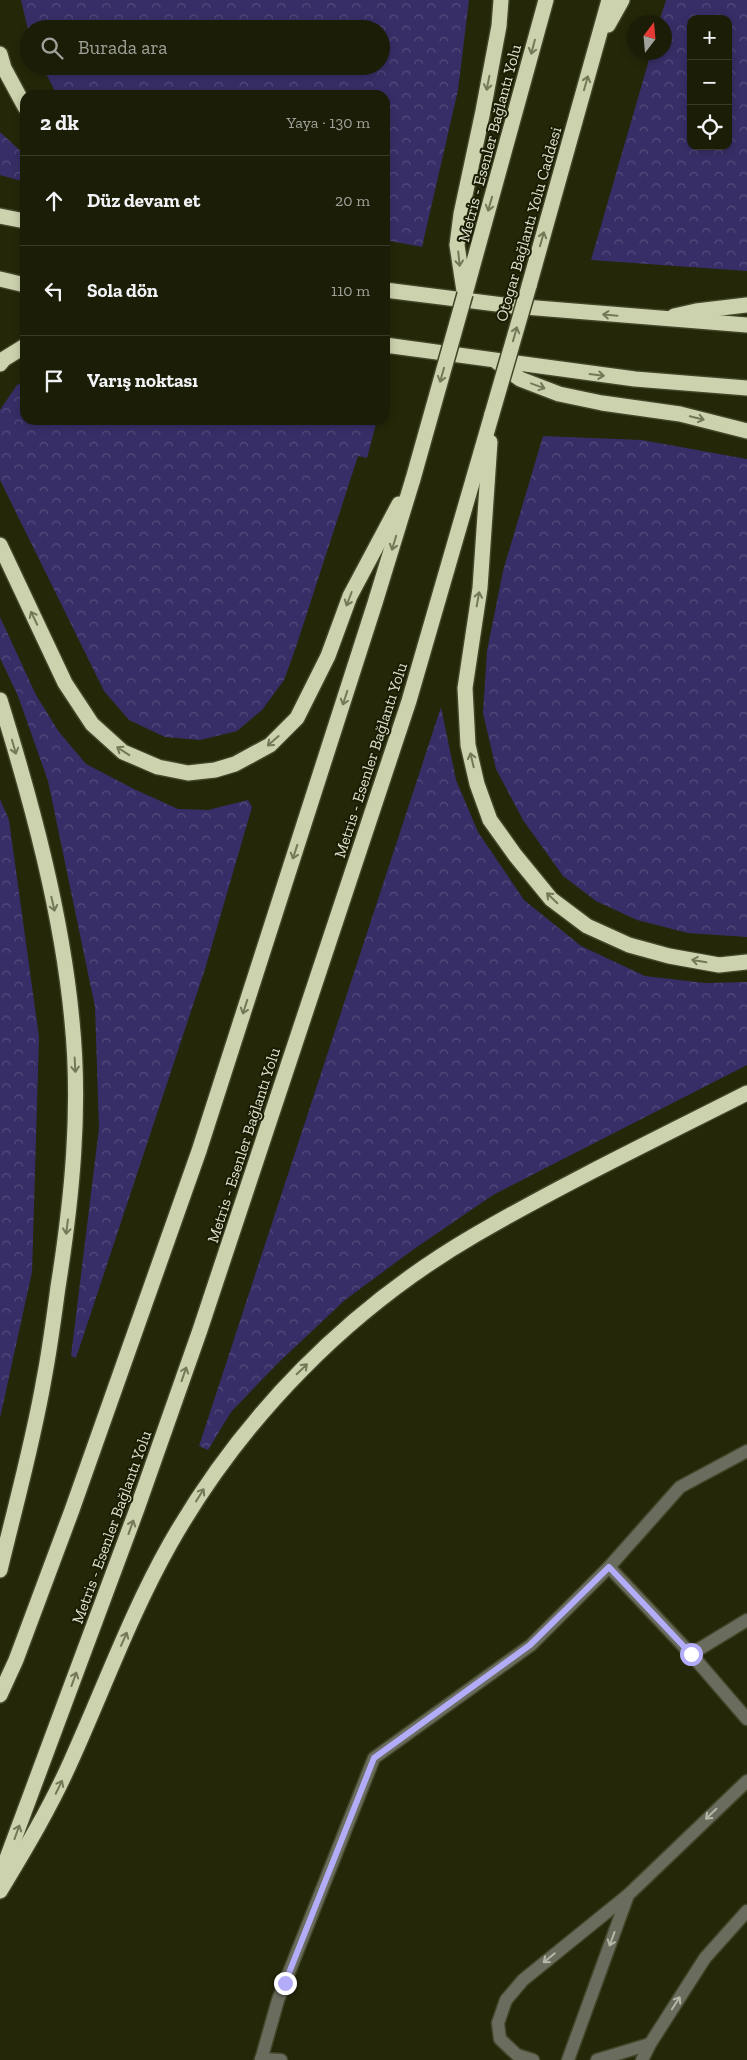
<!DOCTYPE html>
<html lang="tr">
<meta charset="utf-8">
<style>
:root{--surface:#1b1d06;--page:#242610;--text:#f1f3f6;--muted:#a0a29b;--line:#393b28}
body{margin:0;font-family:"Zilla Slab",serif;background:var(--page);color:var(--text)}
.controls{position:absolute;right:15px;top:15px;display:grid;overflow:hidden;border-radius:10px;box-shadow:0 2px 8px #0003}
.controls button{width:45px;height:45px;display:grid;place-items:center;padding:0;border:0;border-bottom:1px solid var(--line);background:var(--surface);color:var(--text);font:25px sans-serif}
.compass{position:absolute;left:627px;top:15px;width:45px;height:45px;border-radius:50%;background:var(--surface);box-shadow:0 2px 8px #0003;rotate:16deg}
.stop{position:absolute;width:15px;height:15px;margin:-11px;border:4px solid #b3adf9;border-radius:50%;background:#fff}
.stop.end{background:#b3adf9;border-color:#fff;box-shadow:0 1px 5px #0008}
.list{margin:0;padding:0;list-style:none}
h2{display:flex;justify-content:space-between;align-items:center;height:65px;margin:0;padding:0 20px;font-size:21px}
h2 small{font-size:16px;font-weight:400;color:var(--muted)}
.list li{display:grid;grid-template-columns:32px 1fr auto;gap:15px;align-items:center;box-sizing:border-box;height:90px;padding:0 20px;border-top:1px solid var(--line)}
.list b{display:block;font-size:19px;white-space:nowrap}
.list em{font-size:16px;font-style:normal;color:var(--muted)}
.icon{flex:none;width:28px;height:28px;fill:none;stroke:currentColor;stroke-width:2;stroke-linecap:round;stroke-linejoin:round}
.map{position:relative;flex:none;width:747px;height:2060px;overflow:hidden}
.search{position:absolute;background:var(--surface);box-shadow:0 2px 8px #0003;left:20px;top:20px;width:370px;height:55px;display:flex;align-items:center;gap:12px;box-sizing:border-box;padding:0 18px;border-radius:28px;color:var(--muted);font-size:19px}
.panel{position:absolute;background:var(--surface);box-shadow:0 2px 8px #0003;left:20px;top:90px;width:370px;height:335px;border-radius:15px}
.map>svg:first-child{display:block}
</style>
<div class="map">
<svg width="747" height="2060" viewBox="0 0 747 2060">
<defs>
<pattern id="forest-crowns" width="20" height="18" patternUnits="userSpaceOnUse" patternTransform="scale(1.25)"><rect width="20" height="18" fill="#372e67"/><path d="M2 6a3 3 0 1 1 6 0M12 15a3 3 0 1 1 6 0" fill="none" stroke="#544c7c"/></pattern>
</defs>
<rect width="100%" height="100%" fill="#242708"/>
<!-- forest -->
<g fill="url(#forest-crowns)" fill-rule="evenodd">
<polygon points="21,0 469,0 458,90 422,247 385,240 385,95 57,95 42,66 381,66 381,29 29,29 29,34"/>
<path d="M 666,0 L 747,0 L 747,271 L 591,260 L 651,53 L 664,52 L 664,22 L 659,22 ZM 691,19 L 728,19 L 728,146 L 691,146 Z"/>
<polygon points="0,132 25,155 25,182 0,175"/>
<polygon points="25,381 25,420 377,420 367,458 358,456 296,647 284,680 262,710 237,731 200,740 165,737 129,720 104,691 0,480 0,410 17,385"/>
<polygon points="543,436 642,440 747,459 747,937 688,933 637,920 596,901 563,876 523,820 496,769 483,713 487,651 503,571"/>
<polygon points="0,617 36,695 59,732 86,764 134,789 178,809 208,810 248,800 252,807 205,969 76,1358 71,1356 99,1128 95,1007 48,781 18,696 0,658"/>
<polygon points="441,707 456,780 478,832 524,900 581,946 645,976 705,983 747,982 747,1065 493,1195 414,1249 345,1300 278,1363 231,1412 208,1450 199,1446"/>
<polygon points="0,799 9,820 39,1037 32,1272 0,1418"/>
</g>
<g fill="none" stroke-linecap="round" stroke-linejoin="round">
<defs>
<g id="minor">
<polyline points="609,1567 691,1654 747,1719"/>
<polyline points="691,1654 747,1620"/>
<polyline points="261,2059 281,2060"/>
<polyline points="261,2060 278,2000 374,1758 531,1645 609,1567 680,1487 747,1451"/>
<polyline points="533,2060 517,2055 500,2039 498,2023 506,2000 523,1980 628,1895"/>
<polyline points="568,2060 628,1895 747,1781"/>
<polyline points="597,2060 650,2044"/>
<polyline points="642,2060 650,2044 705,1958 747,1911"/>
</g>
<g id="highway">
<polyline points="608,25 622,0"/>
<polyline points="0,54 4,68 25,107"/>
<polyline points="0,216 25,221"/>
<polyline points="0,279 25,285"/>
<polyline points="529,286 609,0"/>
<polyline points="385,290 512,306 747,325"/>
<polyline points="464,291 457,245 461,214 483,111 499,26 501,0"/>
<polyline points="465,294 546,0"/>
<polyline points="674,316 696,311 747,305"/>
<polyline points="385,345 635,379 747,388"/>
<polyline points="497,362 520,379 559,394 602,403 680,414 747,431"/>
<polyline points="0,364 4,359 25,346"/>
<polyline points="490,442 480,588 465,688 468,745 477,784 490,820 515,855 551,899 587,926 629,945 669,956 719,965 747,962"/>
<polyline points="0,545 65,683 92,724 123,752 158,767 188,773 215,770 235,764 270,745 297,718 328,656 350,596 399,504"/>
<path d="M 0,700 C 32,803 62,914 72,1021 C 81,1109 72,1199 58,1287 C 54,1317 50,1348 44,1379 C 33,1443 15,1507 0,1570"/>
<polyline points="0,1695 16,1660 72,1510 199,1151 375,603 413,479"/>
<polyline points="0,1877 137,1509 200,1330 409,701 492,414"/>
<path d="M 0,1891 C 26,1848 51,1806 71,1761 C 104,1688 131,1613 170,1544 C 242,1417 348,1309 475,1235 C 563,1184 656,1139 747,1093"/>
</g>
</defs>
<!-- minor casing -->
<use href="#minor" stroke="#424528" stroke-width="15"/>
<!-- highway casing -->
<use href="#highway" stroke="#424528" stroke-width="18"/>
<!-- minor -->
<use href="#minor" stroke="#6a6c5e" stroke-width="12"/>
<!-- highway -->
<use href="#highway" stroke="#cdd2ae" stroke-width="15"/>
<defs>
<g id="highway-bridge">
<polyline points="492,414 529,286"/>
<polyline points="413,479 465,294"/>
</g>
</defs>
<!-- highway-bridge casing -->
<use href="#highway-bridge" stroke="#424528" stroke-width="18" stroke-linecap="butt"/>
<!-- highway-bridge -->
<use href="#highway-bridge" stroke="#cdd2ae" stroke-width="15"/>
</g>
<!-- one-way arrows -->
<defs><path id="oneway-shaft" d="M-6 0H5M1.5-3L5.5 0L1.5 3" fill="none" stroke-width="1.6" stroke-linecap="round" stroke-linejoin="round" transform="scale(1.25)"/></defs>
<g stroke="#747858">
<use href="#oneway-shaft" transform="translate(533 47) rotate(105)"/>
<use href="#oneway-shaft" transform="translate(488 83) rotate(101)"/>
<use href="#oneway-shaft" transform="translate(586 83) rotate(-74)"/>
<use href="#oneway-shaft" transform="translate(490 204) rotate(106)"/>
<use href="#oneway-shaft" transform="translate(542 239) rotate(-74)"/>
<use href="#oneway-shaft" transform="translate(459 259) rotate(84)"/>
<use href="#oneway-shaft" transform="translate(610 315) rotate(-175)"/>
<use href="#oneway-shaft" transform="translate(515 334) rotate(-74)"/>
<use href="#oneway-shaft" transform="translate(442 375) rotate(106)"/>
<use href="#oneway-shaft" transform="translate(597 375) rotate(7)"/>
<use href="#oneway-shaft" transform="translate(538 386) rotate(20)"/>
<use href="#oneway-shaft" transform="translate(697 418) rotate(14)"/>
<use href="#oneway-shaft" transform="translate(394 543) rotate(107)"/>
<use href="#oneway-shaft" transform="translate(349 599) rotate(111)"/>
<use href="#oneway-shaft" transform="translate(478 599) rotate(-80)"/>
<use href="#oneway-shaft" transform="translate(34 618) rotate(-116)"/>
<use href="#oneway-shaft" transform="translate(345 698) rotate(108)"/>
<use href="#oneway-shaft" transform="translate(273 741) rotate(139)"/>
<use href="#oneway-shaft" transform="translate(14 747) rotate(74)"/>
<use href="#oneway-shaft" transform="translate(123 751) rotate(-147)"/>
<use href="#oneway-shaft" transform="translate(472 760) rotate(-103)"/>
<use href="#oneway-shaft" transform="translate(295 852) rotate(108)"/>
<use href="#oneway-shaft" transform="translate(552 898) rotate(-136)"/>
<use href="#oneway-shaft" transform="translate(53 904) rotate(77)"/>
<use href="#oneway-shaft" transform="translate(699 961) rotate(-170)"/>
<use href="#oneway-shaft" transform="translate(245 1007) rotate(108)"/>
<use href="#oneway-shaft" transform="translate(75 1065) rotate(87)"/>
<use href="#oneway-shaft" transform="translate(67 1227) rotate(97)"/>
<use href="#oneway-shaft" transform="translate(302 1369) rotate(-44)"/>
<use href="#oneway-shaft" transform="translate(184 1374) rotate(-71)"/>
<use href="#oneway-shaft" transform="translate(200 1495) rotate(-58)"/>
<use href="#oneway-shaft" transform="translate(131 1527) rotate(-70)"/>
<use href="#oneway-shaft" transform="translate(124 1639) rotate(-66)"/>
<use href="#oneway-shaft" transform="translate(74 1679) rotate(-70)"/>
<use href="#oneway-shaft" transform="translate(59 1787) rotate(-64)"/>
<use href="#oneway-shaft" transform="translate(17 1832) rotate(-70)"/>
</g>
<g stroke="#b5b8a7">
<use href="#oneway-shaft" transform="translate(711 1814) rotate(136)"/>
<use href="#oneway-shaft" transform="translate(612 1939) rotate(110)"/>
<use href="#oneway-shaft" transform="translate(549 1958) rotate(141)"/>
<use href="#oneway-shaft" transform="translate(676 2003) rotate(-57)"/>
</g>
<g fill="none" stroke-linecap="round" stroke-linejoin="round">
<!-- route -->
<polyline stroke="#b3adf9" stroke-width="6" points="285,1983 374,1758 530,1645 609,1567 691,1654"/>
</g>
<g text-anchor="middle" stroke-width="4" stroke-linejoin="round" paint-order="stroke">
<!-- street labels -->
<g font-size="16" fill="#dee1cf" stroke="#1a1d01">
<text transform="translate(489 143) rotate(-75)" y="6">Metris - Esenler Bağlantı Yolu</text>
<text transform="translate(528 224) rotate(-74)" y="6">Otogar Bağlantı Yolu Caddesi</text>
<text transform="translate(370 760) rotate(-72)" y="6">Metris - Esenler Bağlantı Yolu</text>
<text transform="translate(243 1145) rotate(-72)" y="6">Metris - Esenler Bağlantı Yolu</text>
<text transform="translate(111 1527) rotate(-70)" y="6">Metris - Esenler Bağlantı Yolu</text>
</g>
</g>
</svg>
<div class="controls">
<button>+</button>
<button>−</button>
<button><svg class="icon" aria-label="locate" viewBox="0 0 24 24"><circle cx="12" cy="12" r="6"/><path d="M12 2v4M12 18v4M2 12h4M18 12h4"/></svg></button>
</div>
<svg class="compass" viewBox="-18 -18 36 36"><path d="M0-13l5 13h-10z" fill="#e53935"/><path d="M0 13l5-13h-10z" fill="#a0a29b"/></svg>
<div class="stop" style="left:691px;top:1654px"></div>
<div class="stop end" style="left:285px;top:1983px"></div>
<div class="search"><svg class="icon" aria-label="search" viewBox="0 0 24 24"><circle cx="10" cy="10" r="6"/><path d="M15 15l6 6"/></svg>Burada ara</div>
<section class="panel">
<h2>2 dk<small>Yaya · 130 m</small></h2>
<ul class="list">
<li><svg class="icon" aria-label="ahead" viewBox="0 0 24 24"><path d="M12 20V5M6 11l6-6 6 6"/></svg><div><b>Düz devam et</b></div><em>20 m</em></li>
<li><svg class="icon" aria-label="left" viewBox="0 0 24 24"><path d="M17 20v-9H6M10 6l-5 5 5 5"/></svg><div><b>Sola dön</b></div><em>110 m</em></li>
<li><svg class="icon" aria-label="arrive" viewBox="0 0 24 24"><path d="M6 21V4h12l-3 4 3 4H6"/></svg><div><b>Varış noktası</b></div></li>
</ul>
</section>
</div>
